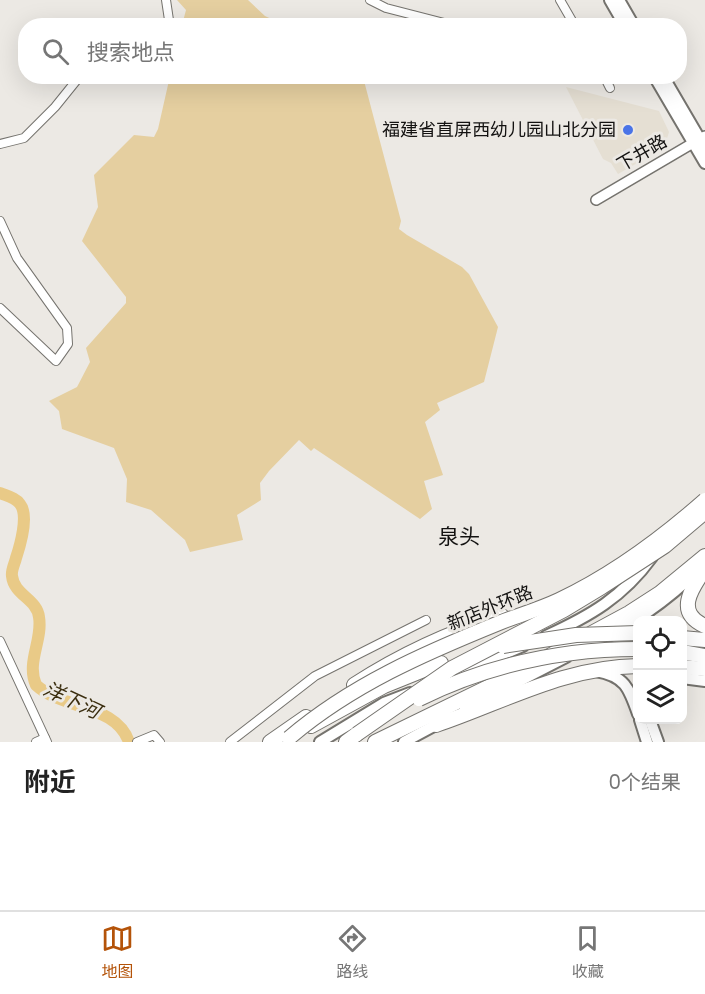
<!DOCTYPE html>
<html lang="zh">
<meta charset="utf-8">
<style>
:root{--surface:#fff;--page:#f6f6f6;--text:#222;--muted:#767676;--line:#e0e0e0;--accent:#b45309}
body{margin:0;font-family:Poppins,"Noto Sans SC",sans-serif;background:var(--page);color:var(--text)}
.controls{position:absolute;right:18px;bottom:18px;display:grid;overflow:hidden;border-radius:12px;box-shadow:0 6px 24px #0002}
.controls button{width:54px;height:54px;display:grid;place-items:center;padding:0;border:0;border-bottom:2px solid var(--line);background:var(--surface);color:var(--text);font:30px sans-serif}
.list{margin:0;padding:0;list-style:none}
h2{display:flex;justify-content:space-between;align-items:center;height:78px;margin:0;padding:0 24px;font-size:26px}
h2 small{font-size:20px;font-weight:400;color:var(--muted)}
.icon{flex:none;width:33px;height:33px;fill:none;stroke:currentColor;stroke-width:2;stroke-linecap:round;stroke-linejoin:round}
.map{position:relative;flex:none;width:705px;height:742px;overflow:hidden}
.search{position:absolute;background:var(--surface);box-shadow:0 6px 24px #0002;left:18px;right:18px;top:18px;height:66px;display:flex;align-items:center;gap:15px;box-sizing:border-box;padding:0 21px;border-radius:24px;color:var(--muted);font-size:22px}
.sheet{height:168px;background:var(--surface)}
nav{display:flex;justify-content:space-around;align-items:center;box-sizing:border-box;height:84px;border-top:2px solid var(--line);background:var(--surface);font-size:16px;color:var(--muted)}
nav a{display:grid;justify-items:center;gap:3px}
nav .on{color:var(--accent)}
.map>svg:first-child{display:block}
</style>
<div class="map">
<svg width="705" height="742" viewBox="0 0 705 742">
<rect width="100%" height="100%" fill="#ece9e4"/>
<!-- built -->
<polygon fill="#e5dfd3" points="566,87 659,111 669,132 665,145 662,149 618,174 611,163 603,159"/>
<!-- green -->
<g fill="#e5cfa0">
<polygon points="177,0 248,0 265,16 284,25 182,25 186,10"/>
<polygon points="170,76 363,77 401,221 399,229 407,235 462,267 469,274 498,327 484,382 437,403 440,410 425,422 443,475 424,481 432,509 420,519 314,448 311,451 299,440 269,471 260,483 261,500 237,515 243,540 190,552 185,540 151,510 126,502 127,479 114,448 62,429 59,411 49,401 77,387 90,362 86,348 126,303 126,297 82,241 98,207 94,175 134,135 154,137 158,129"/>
</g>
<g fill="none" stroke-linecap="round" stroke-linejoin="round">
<!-- river -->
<path stroke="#e9ca87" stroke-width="12" d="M 0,493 C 7,496 16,498 20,504 C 29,515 20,546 16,558 C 15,563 11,570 12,576 C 14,595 37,599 39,617 C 43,640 26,662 36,685 C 63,710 116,704 129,742"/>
<defs>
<g id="minor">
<polyline points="166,0 169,20 167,26"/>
<polyline points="370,0 386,8 456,26"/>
<polyline points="560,0 575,26"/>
<polyline points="604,76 610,88"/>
<polyline points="0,144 24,138 55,107 80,76"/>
<polyline points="0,221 17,258 67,328 68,344 56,361 0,308"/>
<polyline points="0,641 47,742"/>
<polyline points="36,742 45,738"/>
<polyline points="137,742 154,735 160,742"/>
<polyline points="230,742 315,676 426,620"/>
</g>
<polyline id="tertiary" points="596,200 705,136"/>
<g id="secondary">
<polyline points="610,0 625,26"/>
<polyline points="619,0 634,26"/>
<polyline points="654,76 705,163"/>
<polyline points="663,76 705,148"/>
<path d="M 546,636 C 590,616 623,597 652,557"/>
<path d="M 580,650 C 627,629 666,603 702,566"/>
<path d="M 596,671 C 625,676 629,688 638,714"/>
<polyline points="682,678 705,681"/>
<polyline points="441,680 523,646"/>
<polyline points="465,709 566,657"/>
<polyline points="640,720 647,742"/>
<polyline points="650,720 658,742"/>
<polyline points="320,742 384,703 410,693"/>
<polyline points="404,742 441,722"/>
</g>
<g id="trunk">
<path d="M 705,569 C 692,588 674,612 705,626"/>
<polyline points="682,638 705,640"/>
<polyline points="682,652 705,656"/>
<polyline points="682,667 705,669"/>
<path d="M 354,685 C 402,654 447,633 502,616"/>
<path d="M 436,725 C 504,702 564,667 638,666"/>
<polyline points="311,726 384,686 441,663"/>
<polyline points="270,742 306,717"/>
<polyline points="346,742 357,734"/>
<polyline points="375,742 527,668 629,613 660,593 705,556"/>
</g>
</defs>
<!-- minor casing -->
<use href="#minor" stroke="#75736e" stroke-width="10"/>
<!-- tertiary casing -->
<use href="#tertiary" stroke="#75736e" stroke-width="12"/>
<!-- secondary casing -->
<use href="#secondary" stroke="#75736e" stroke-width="14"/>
<!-- trunk casing -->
<use href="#trunk" stroke="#75736e" stroke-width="16"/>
<!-- minor -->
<use href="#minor" stroke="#fff" stroke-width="8"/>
<!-- tertiary -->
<use href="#tertiary" stroke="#fff" stroke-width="9"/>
<!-- secondary -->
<use href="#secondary" stroke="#fff" stroke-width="10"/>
<!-- trunk -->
<use href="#trunk" stroke="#fff" stroke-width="14"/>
<defs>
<g id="trunk-bridge">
<polyline points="503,646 576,635 638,633"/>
<path d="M 419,699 C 488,665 561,649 638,649"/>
<polyline points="357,734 452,668 564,610 602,587 665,546 705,512"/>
<path d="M 289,738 C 351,685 425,653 499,623 C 519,615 540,609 559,600 C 610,576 663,537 705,500"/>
</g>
</defs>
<!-- trunk-bridge casing -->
<use href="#trunk-bridge" stroke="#75736e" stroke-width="16" stroke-linecap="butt"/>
<!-- trunk-bridge -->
<use href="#trunk-bridge" stroke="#fff" stroke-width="14"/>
</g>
<!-- markers -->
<circle fill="#4a74e7" stroke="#ece9e4" stroke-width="2" cx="628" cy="130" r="6"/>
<g text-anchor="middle" stroke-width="6" stroke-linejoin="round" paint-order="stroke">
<!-- poi labels -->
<g font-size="18" fill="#131211" stroke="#ece9e4" text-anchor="end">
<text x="616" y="136">福建省直屏西幼儿园山北分园</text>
</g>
<!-- street labels -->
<g font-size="18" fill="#131211" stroke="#ece9e4">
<text transform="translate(642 153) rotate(-30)" y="6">下井路</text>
<text transform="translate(490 608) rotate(-22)" y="6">新店外环路</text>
</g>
<!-- water labels -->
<g font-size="20" font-style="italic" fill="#3b2e0f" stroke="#ece9e4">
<text transform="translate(72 700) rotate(25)" y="7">洋下河</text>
</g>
<!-- quarter labels -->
<g font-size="21" fill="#131211" stroke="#ece9e4">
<text x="459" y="544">泉头</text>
</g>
</g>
</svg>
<div class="controls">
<button><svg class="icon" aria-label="locate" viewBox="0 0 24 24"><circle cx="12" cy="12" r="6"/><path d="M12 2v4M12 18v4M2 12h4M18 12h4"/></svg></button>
<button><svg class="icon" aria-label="layers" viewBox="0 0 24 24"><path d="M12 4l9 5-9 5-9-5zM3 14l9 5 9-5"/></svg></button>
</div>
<div class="search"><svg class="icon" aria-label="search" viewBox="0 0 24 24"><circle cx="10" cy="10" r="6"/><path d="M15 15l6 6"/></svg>搜索地点</div>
</div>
<section class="sheet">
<h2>附近<small>0个结果</small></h2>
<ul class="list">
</ul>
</section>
<nav>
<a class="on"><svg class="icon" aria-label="map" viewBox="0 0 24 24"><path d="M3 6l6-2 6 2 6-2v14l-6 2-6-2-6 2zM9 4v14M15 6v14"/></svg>地图</a>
<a><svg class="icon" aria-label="directions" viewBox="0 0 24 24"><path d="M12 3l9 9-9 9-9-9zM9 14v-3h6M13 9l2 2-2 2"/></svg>路线</a>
<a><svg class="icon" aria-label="saved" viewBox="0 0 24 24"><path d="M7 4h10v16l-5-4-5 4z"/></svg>收藏</a>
</nav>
